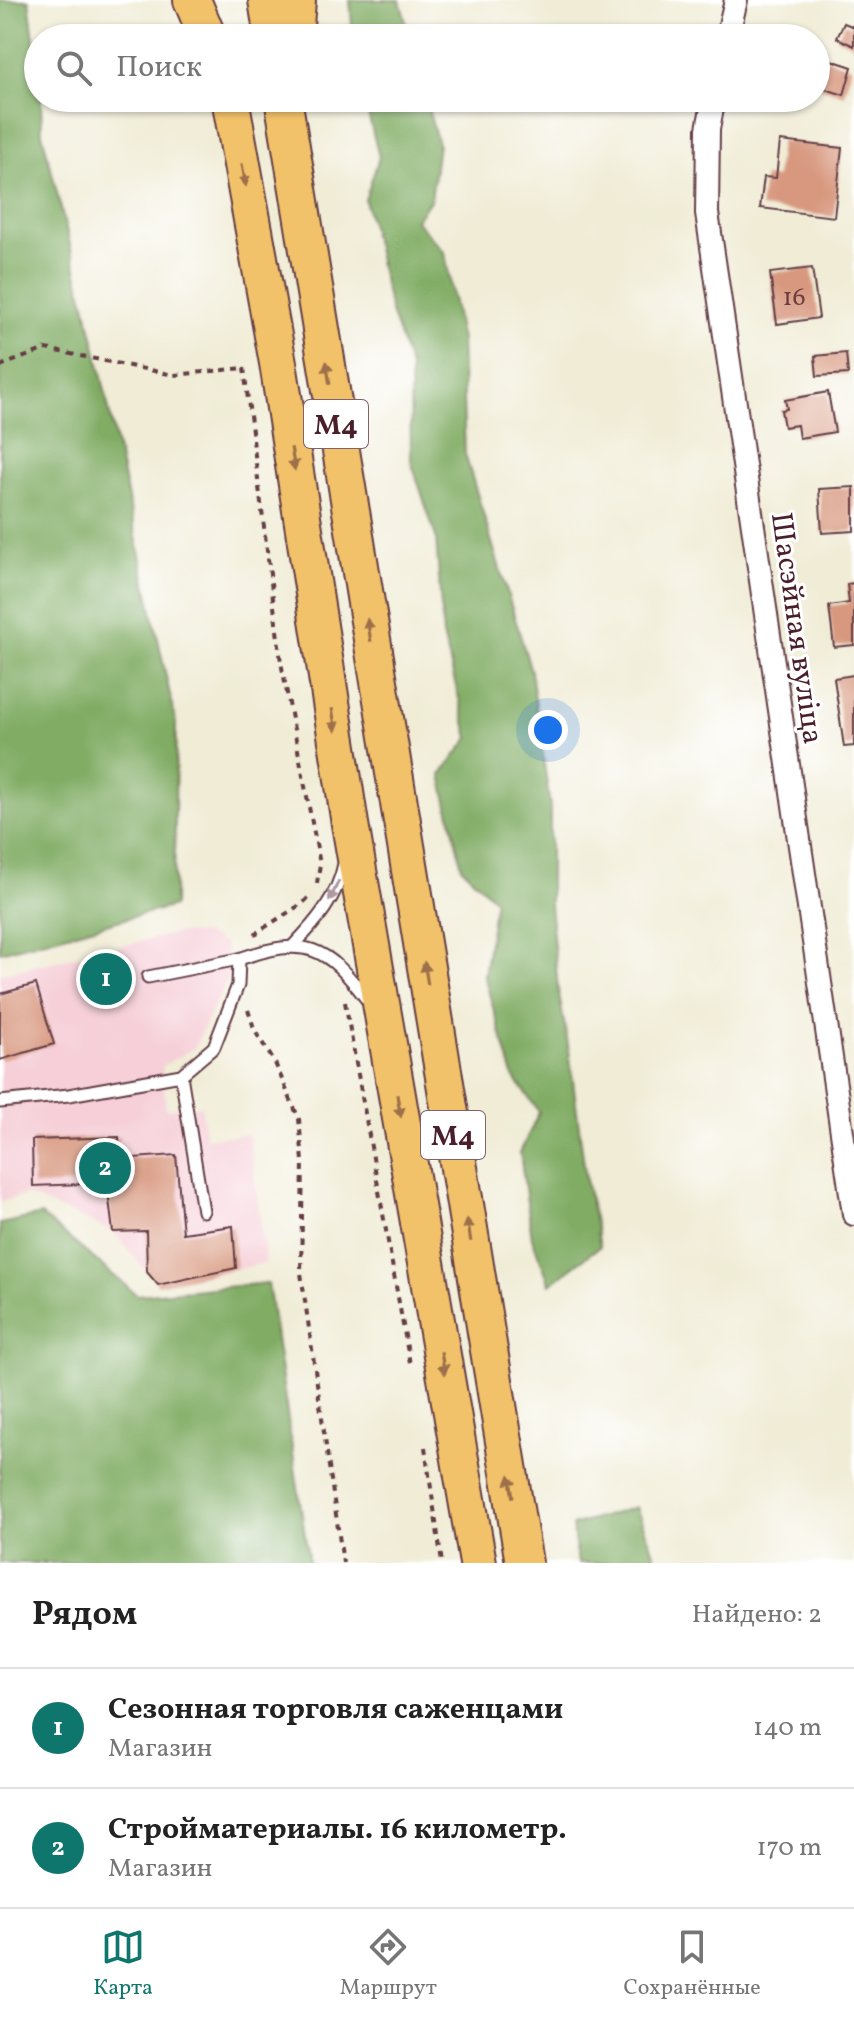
<!DOCTYPE html>
<html lang="ru">
<meta charset="utf-8">
<style>
:root{--surface:#fff;--page:#f6f6f6;--text:#222;--muted:#767676;--line:#e0e0e0;--accent:#0f766e}
body{margin:0;font-family:Vollkorn,serif;background:var(--page);color:var(--text)}
.you{position:absolute;left:548px;top:730px;width:28px;height:28px;margin:-20px;border:6px solid #fff;border-radius:50%;background:#1a73e8;box-shadow:0 0 0 12px #1a73e833}
.badge{display:grid;place-items:center;width:52px;height:52px;border-radius:50%;background:var(--accent);color:#fff;font-size:26px;font-weight:700}
.pin{position:absolute;translate:-50% -50%;border:4px solid #fff;box-shadow:0 2px 8px #0006}
.list{margin:0;padding:0;list-style:none}
h2{display:flex;justify-content:space-between;align-items:center;height:104px;margin:0;padding:0 32px;font-size:34px}
h2 small{font-size:26px;font-weight:400;color:var(--muted)}
.list li{display:grid;grid-template-columns:52px 1fr auto;gap:24px;align-items:center;box-sizing:border-box;height:120px;padding:0 32px;border-top:2px solid var(--line)}
.list b{display:block;font-size:30px;white-space:nowrap}
.list p{margin:0;font-size:26px;white-space:nowrap;color:var(--muted)}
.list em{font-size:26px;font-style:normal;color:var(--muted)}
.icon{flex:none;width:44px;height:44px;fill:none;stroke:currentColor;stroke-width:2;stroke-linecap:round;stroke-linejoin:round}
.map{position:relative;flex:none;width:854px;height:1563px;overflow:hidden}
.search{position:absolute;background:var(--surface);box-shadow:0 2px 6px #0004;left:24px;right:24px;top:24px;height:88px;display:flex;align-items:center;gap:20px;box-sizing:border-box;padding:0 28px;border-radius:44px;color:var(--muted);font-size:30px}
.sheet{height:344px;background:var(--surface)}
nav{display:flex;justify-content:space-around;align-items:center;box-sizing:border-box;height:112px;border-top:2px solid var(--line);background:var(--surface);font-size:22px;color:var(--muted)}
nav a{display:grid;justify-items:center;gap:4px}
nav .on{color:var(--accent)}
.map>svg:first-child{display:block}
</style>
<div class="map">
<svg width="854" height="1563" viewBox="0 0 854 1563">
<rect width="100%" height="100%" fill="#fff"/>
<filter id="ink" filterUnits="userSpaceOnUse"><feTurbulence type="fractalNoise" baseFrequency=".0125" numOctaves="2"/><feDisplacementMap in="SourceGraphic" scale="16" xChannelSelector="R" yChannelSelector="G"/><feConvolveMatrix kernelMatrix="1 2 1 2 8 2 1 2 1" color-interpolation-filters="sRGB"/></filter>
<filter id="wash" filterUnits="userSpaceOnUse"><feTurbulence type="fractalNoise" baseFrequency=".006" numOctaves="4" result="noise"/><feDisplacementMap in="SourceGraphic" scale="32" xChannelSelector="R" yChannelSelector="G"/><feGaussianBlur stdDeviation="1.8" result="paint"/><feColorMatrix in="noise" values="0 0 0 0 0 0 0 0 0 0 0 0 0 0 0 0 0 1.4 0 .05"/><feComposite in="paint" operator="in"/></filter>
<g filter="url(#wash)">
<rect width="100%" height="100%" fill="#f0ecd6"/>
<!-- built -->
<polygon fill="#f6cfd8" points="177,933 204,934 225,944 231,971 194,1048 162,1066 166,1109 201,1106 206,1138 249,1134 266,1263 158,1285 113,1232 27,1195 0,1202 0,974"/>
<!-- forest -->
<g fill="#80ac64" stroke="#656648" stroke-width="2">
<polygon points="0,0 29,0 38,69 38,98 41,98 42,133 94,340 176,723 174,906 0,952"/>
<polygon points="350,0 400,0 410,38 353,38"/>
<polygon points="364,98 425,98 438,144 431,199 416,220 445,253 461,341 465,454 531,671 550,806 550,904 558,989 569,1050 586,1180 600,1246 550,1284 532,1238 520,1153 539,1112 513,1076 484,976 495,900 462,868 441,775 469,738 443,635 436,537 411,461 410,368 390,309 365,200 379,157"/>
<polygon points="41,1215 137,1295 268,1283 309,1563 0,1563 0,1224"/>
<polygon points="636,1507 658,1563 578,1563 572,1526"/>
</g>
<g id="blocks">
<!-- building -->
<g fill="#d8987f">
<polygon points="844,23 854,27 854,46 837,38"/>
<polygon points="816,55 852,67 844,95 816,86"/>
<polygon points="780,141 842,148 834,217 760,208 764,177 776,178"/>
<polygon points="812,268 819,318 777,324 770,273"/>
<polygon points="846,353 848,374 817,376 815,356"/>
<polygon points="828,392 835,432 799,438 797,425 784,427 781,410 787,409 785,400"/>
<polygon points="854,487 854,531 822,533 819,489"/>
<polygon points="854,583 854,645 834,647 829,606 849,603 847,584"/>
<polygon points="854,675 854,746 844,747 834,678"/>
<polygon points="36,984 54,1044 0,1060 0,994"/>
<polygon points="119,1137 119,1159 176,1155 183,1233 233,1226 236,1268 158,1285 147,1272 146,1231 113,1232 107,1183 33,1186 32,1140"/>
</g>
</g>
</g>
<g filter="url(#ink)">
<use href="#blocks" fill-opacity="0" stroke="#633e45" stroke-width="2"/>
<g fill="none" stroke-linecap="round" stroke-linejoin="round">
<defs>
<g id="service">
<path d="M 293,946 C 316,922 337,898 344,864"/>
<polyline points="148,977 239,959"/>
<polyline points="181,1075 203,1211"/>
<path d="M 0,1102 L 69,1095 L 181,1075 L 214,1047 L 238,985 L 239,959 C 306,936 326,945 368,1001"/>
</g>
<g id="minor">
<polyline points="727,38 736,0"/>
<polyline points="714,98 708,129 707,213 854,1214"/>
</g>
<g id="trunk">
<polyline points="192,0 208,38"/>
<polyline points="267,0 273,38"/>
<polyline points="294,38 297,0"/>
<polyline points="230,98 278,363 350,824 478,1563"/>
<polyline points="283,98 524,1563"/>
</g>
</defs>
<!-- service casing -->
<use href="#service" stroke="#633e45" stroke-width="15"/>
<!-- minor casing -->
<use href="#minor" stroke="#633e45" stroke-width="26"/>
<!-- trunk casing -->
<use href="#trunk" stroke="#633e45" stroke-width="40"/>
<!-- path -->
<g stroke="#633e45" stroke-width="4" stroke-dasharray="6 6" stroke-linecap="butt">
<polyline points="0,366 46,349 174,375 244,368"/>
<polyline points="244,368 281,662 320,864 317,883"/>
<polyline points="257,936 256,933 303,903 309,897"/>
<polyline points="345,1002 410,1364"/>
<polyline points="248,1010 255,1031 275,1063 299,1119 303,1161 301,1273 343,1563"/>
<polyline points="425,1447 442,1563"/>
</g>
<!-- service -->
<use href="#service" stroke="#fff" stroke-width="11"/>
<!-- minor -->
<use href="#minor" stroke="#fff" stroke-width="22"/>
<!-- trunk -->
<use href="#trunk" stroke="#f2c26a" stroke-width="36"/>
</g>
<!-- one-way arrows -->
<defs><path id="oneway-solid" d="M-6-.8H1V-3.2L6.5 0L1 3.2V.8H-6Z" transform="scale(2)"/></defs>
<g fill="#9e704a">
<use href="#oneway-solid" transform="translate(244 175) rotate(80)"/>
<use href="#oneway-solid" transform="translate(328 373) rotate(-99)"/>
<use href="#oneway-solid" transform="translate(293 459) rotate(81)"/>
<use href="#oneway-solid" transform="translate(369 630) rotate(-99)"/>
<use href="#oneway-solid" transform="translate(334 720) rotate(81)"/>
<use href="#oneway-solid" transform="translate(426 973) rotate(-99)"/>
<use href="#oneway-solid" transform="translate(399 1106) rotate(80)"/>
<use href="#oneway-solid" transform="translate(469 1230) rotate(-99)"/>
<use href="#oneway-solid" transform="translate(443 1363) rotate(80)"/>
<use href="#oneway-solid" transform="translate(511 1486) rotate(-99)"/>
</g>
<use fill="#ae9aa0" href="#oneway-solid" transform="translate(334 891) rotate(115)"/>
</g>
<g text-anchor="middle" stroke-width="6" stroke-linejoin="round" paint-order="stroke">
<!-- number labels -->
<g font-size="26" fill="#6e3d40">
<text x="794" y="305">16</text>
</g>
<!-- shield labels -->
<g fill="#fff" stroke="#80626b" stroke-width="2">
<rect x="304" y="400" width="64" height="48" rx="6"/>
<rect x="421" y="1111" width="64" height="48" rx="6"/>
</g>
<g font-size="28" font-weight="bold" fill="#4a1f2b">
<text x="336" y="434">М4</text>
<text x="453" y="1145">М4</text>
</g>
<!-- street labels -->
<g font-size="30" fill="#4a1f2b" stroke="#fff">
<text transform="translate(798 628) rotate(82)" y="10">Шасэйная вуліца</text>
</g>
</g>
</svg>
<div class="you"></div>
<div class="pin badge" style="left:106px;top:979px">1</div>
<div class="pin badge" style="left:105px;top:1168px">2</div>
<div class="search"><svg class="icon" aria-label="search" viewBox="0 0 24 24"><circle cx="10" cy="10" r="6"/><path d="M15 15l6 6"/></svg>Поиск</div>
</div>
<section class="sheet">
<h2>Рядом<small>Найдено: 2</small></h2>
<ul class="list">
<li><span class="badge">1</span><div><b>Сезонная торговля саженцами</b><p>Магазин</p></div><em>140 m</em></li>
<li><span class="badge">2</span><div><b>Стройматериалы. 16 километр.</b><p>Магазин</p></div><em>170 m</em></li>
</ul>
</section>
<nav>
<a class="on"><svg class="icon" aria-label="map" viewBox="0 0 24 24"><path d="M3 6l6-2 6 2 6-2v14l-6 2-6-2-6 2zM9 4v14M15 6v14"/></svg>Карта</a>
<a><svg class="icon" aria-label="directions" viewBox="0 0 24 24"><path d="M12 3l9 9-9 9-9-9zM9 14v-3h6M13 9l2 2-2 2"/></svg>Маршрут</a>
<a><svg class="icon" aria-label="saved" viewBox="0 0 24 24"><path d="M7 4h10v16l-5-4-5 4z"/></svg>Сохранённые</a>
</nav>
